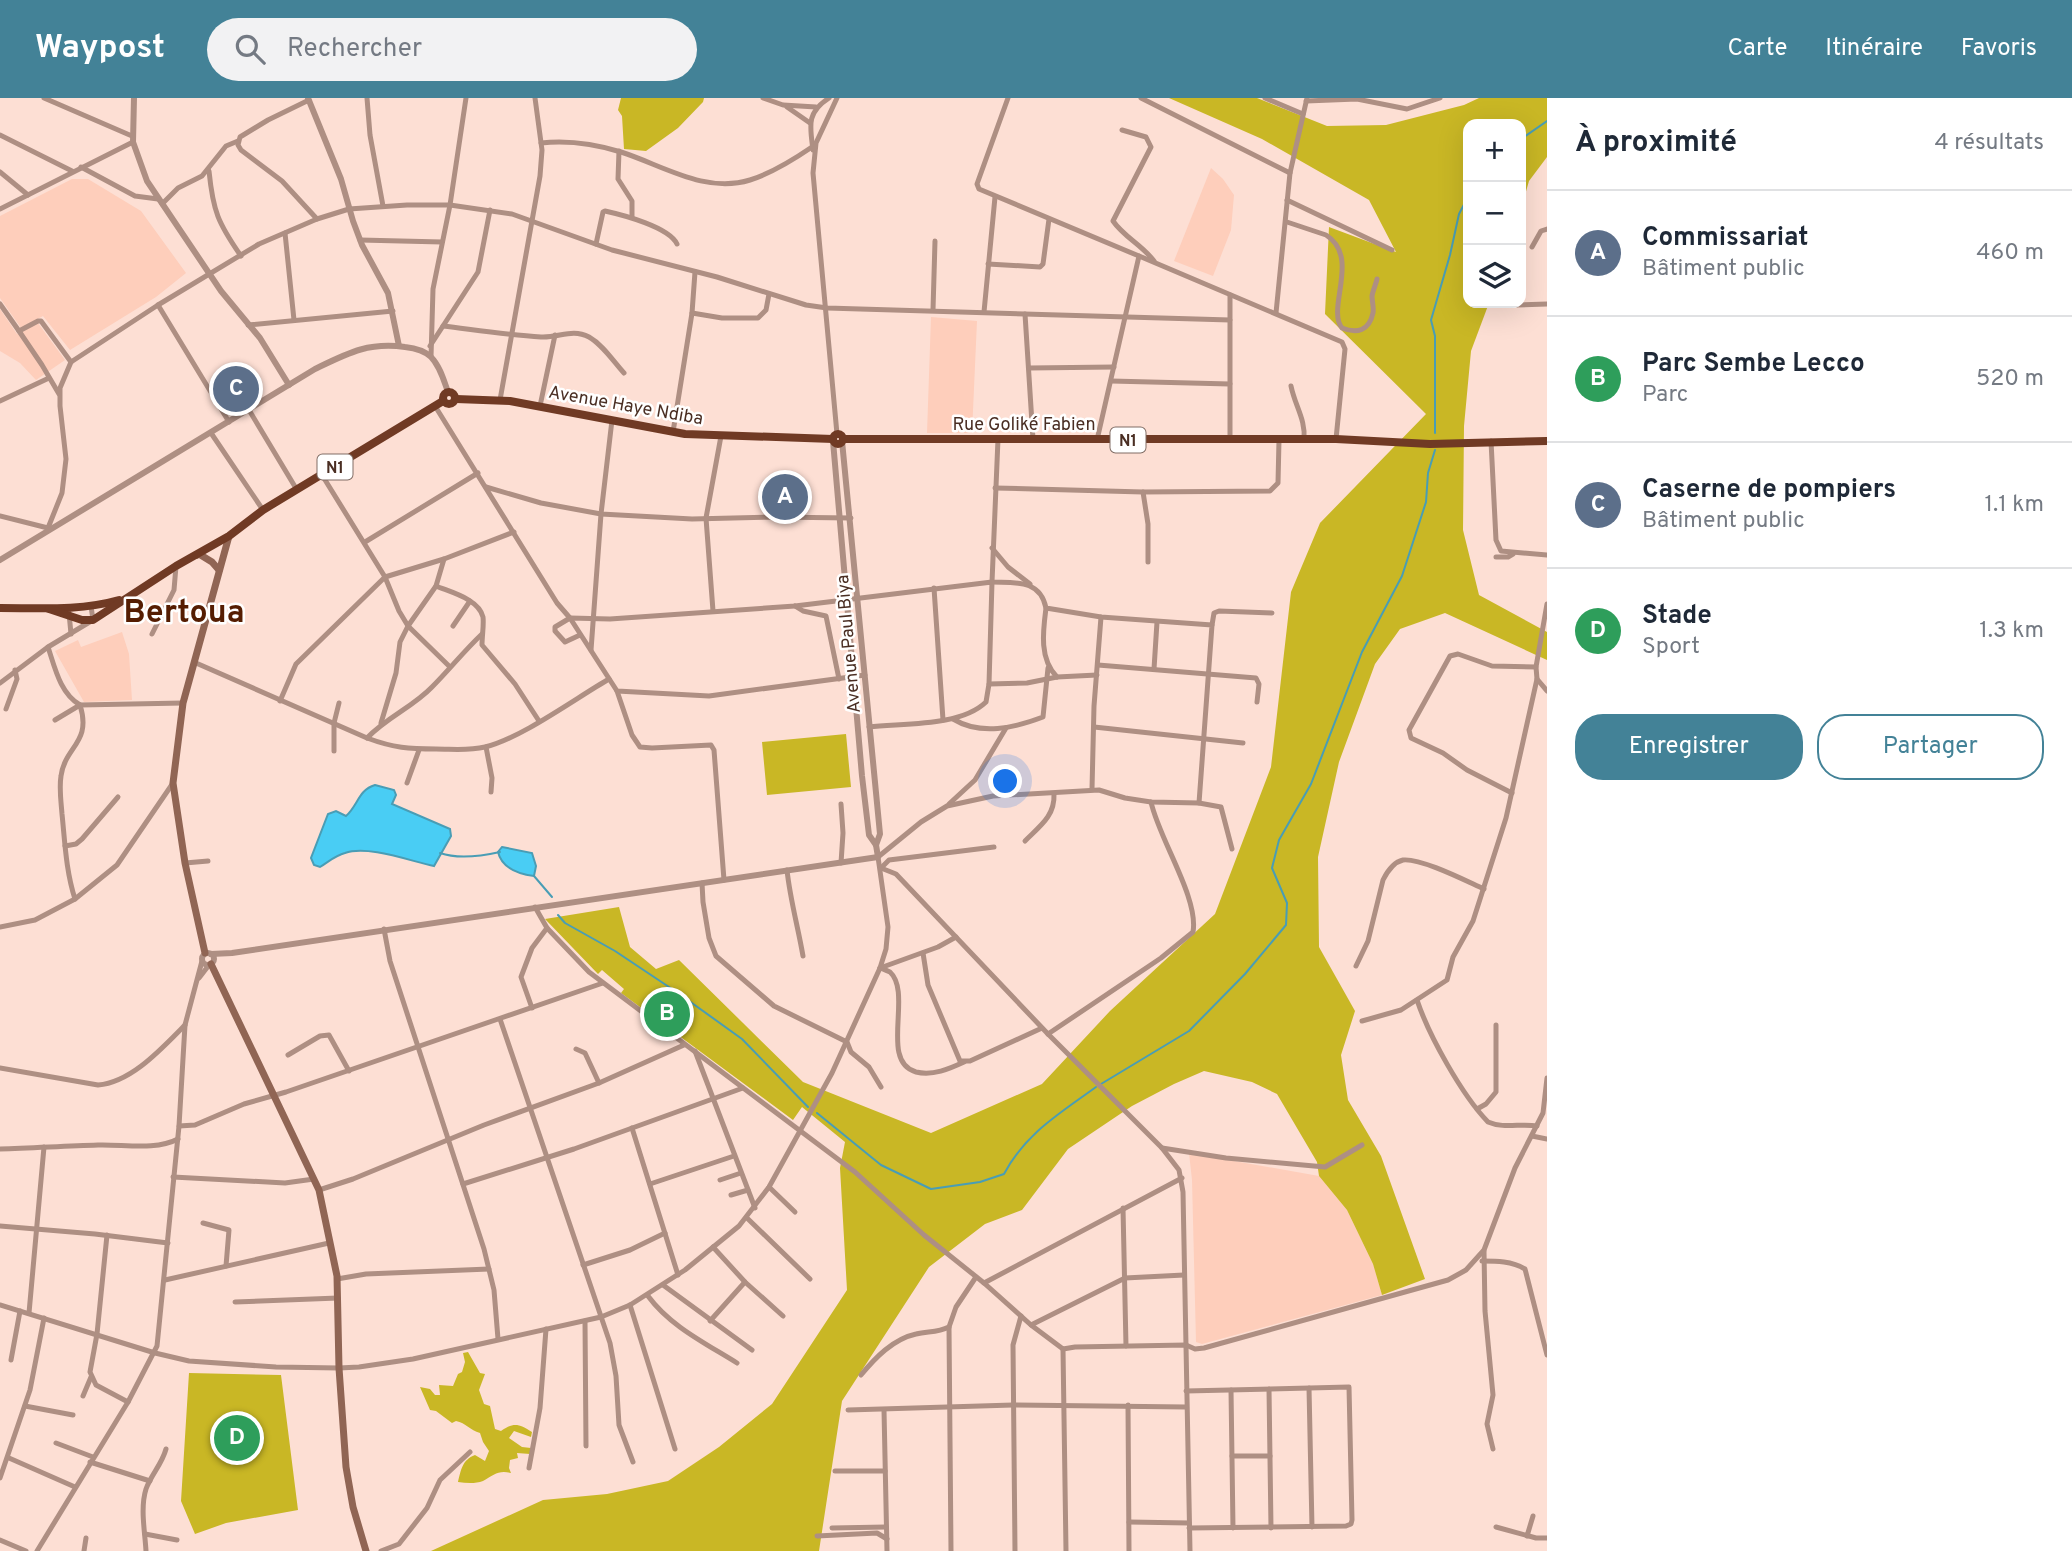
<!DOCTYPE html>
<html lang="fr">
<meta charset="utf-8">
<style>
:root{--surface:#fff;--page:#f2f2f3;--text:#1f2937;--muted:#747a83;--line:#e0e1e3;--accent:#438297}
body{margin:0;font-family:Overpass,sans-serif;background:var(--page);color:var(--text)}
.controls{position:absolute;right:21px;top:21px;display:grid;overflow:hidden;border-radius:14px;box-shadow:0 7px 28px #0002}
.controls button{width:63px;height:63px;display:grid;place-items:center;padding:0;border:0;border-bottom:2px solid var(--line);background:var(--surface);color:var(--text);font:35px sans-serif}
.you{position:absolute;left:1006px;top:684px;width:24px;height:24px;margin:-18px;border:5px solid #fff;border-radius:50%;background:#1a73e8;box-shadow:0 0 0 10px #1a73e833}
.badge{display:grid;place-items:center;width:46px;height:46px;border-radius:50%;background:var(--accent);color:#fff;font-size:23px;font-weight:700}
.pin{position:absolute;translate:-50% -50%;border:4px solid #fff;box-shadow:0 2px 7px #0006}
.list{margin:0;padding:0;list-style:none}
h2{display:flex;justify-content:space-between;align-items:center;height:91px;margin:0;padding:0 28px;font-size:30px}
h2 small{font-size:23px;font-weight:400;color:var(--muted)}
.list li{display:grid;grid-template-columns:46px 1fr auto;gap:21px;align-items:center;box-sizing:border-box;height:126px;padding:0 28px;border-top:2px solid var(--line)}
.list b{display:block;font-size:26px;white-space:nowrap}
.list p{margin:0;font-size:23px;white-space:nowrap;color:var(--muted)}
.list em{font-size:23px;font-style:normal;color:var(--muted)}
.actions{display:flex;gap:14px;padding:21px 28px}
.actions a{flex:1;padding:16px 0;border:2px solid var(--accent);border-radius:28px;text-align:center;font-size:24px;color:var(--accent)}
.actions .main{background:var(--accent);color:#fff}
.icon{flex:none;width:38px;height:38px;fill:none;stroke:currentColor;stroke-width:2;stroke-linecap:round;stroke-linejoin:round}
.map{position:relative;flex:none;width:1547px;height:1453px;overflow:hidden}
header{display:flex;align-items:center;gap:42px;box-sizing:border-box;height:98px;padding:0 35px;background:var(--accent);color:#fff}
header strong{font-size:33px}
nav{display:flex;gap:38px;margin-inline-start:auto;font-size:24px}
.search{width:490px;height:63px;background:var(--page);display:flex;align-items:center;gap:18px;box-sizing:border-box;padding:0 24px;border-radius:38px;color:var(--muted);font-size:26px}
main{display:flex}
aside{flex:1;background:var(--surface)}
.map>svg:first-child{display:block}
</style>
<header>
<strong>Waypost</strong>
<div class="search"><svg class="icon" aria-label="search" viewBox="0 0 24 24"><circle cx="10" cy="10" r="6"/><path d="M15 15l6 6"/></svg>Rechercher</div>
<nav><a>Carte</a><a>Itinéraire</a><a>Favoris</a></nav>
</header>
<main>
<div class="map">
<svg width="1547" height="1453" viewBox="0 0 1547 1453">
<rect width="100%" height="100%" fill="#fddfd4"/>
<!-- built -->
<g fill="#fecebb">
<polygon points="1211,70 1223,81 1234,97 1231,132 1213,178 1174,163"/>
<polygon points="72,81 88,81 141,113 186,175 156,199 70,252 43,218 21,230 0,200 0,118"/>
<polygon points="0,211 17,236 38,225 65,262 36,282 20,265 0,253"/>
<polygon points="931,219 977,223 972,335 927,335"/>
<polygon points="122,534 129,556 132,602 84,604 55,553 78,542 81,549"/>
<polygon points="1189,1055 1319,1078 1347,1112 1373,1166 1382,1197 1202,1246 1196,1244 1192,1082"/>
</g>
<!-- green -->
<g fill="#c9b725">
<polygon points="621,0 704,0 703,4 678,30 646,53 624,51 622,18 618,12"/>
<polygon points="1169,0 1257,0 1327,28 1386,27 1464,7 1479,0 1547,0 1547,59 1529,83 1521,111 1521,26 1468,26 1468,205 1489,205 1471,253 1464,328 1463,432 1479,497 1547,534 1547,562 1445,515 1400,531 1375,566 1339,664 1318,759 1319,849 1355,913 1341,957 1348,1002 1381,1058 1425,1181 1382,1197 1373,1166 1347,1112 1319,1078 1317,1064 1277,996 1252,984 1204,973 1174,986 1132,1008 1068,1051 1022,1112 985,1126 929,1169 842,1303 819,1453 431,1453 543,1402 607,1396 668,1383 719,1349 772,1306 847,1192 840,1070 845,1044 802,1009 793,1022 621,895 624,891 602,872 598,876 545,821 619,809 630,849 656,871 679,862 803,984 931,1035 1042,986 1110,913 1215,816 1271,669 1291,494 1320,425 1426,316 1325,216 1329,129 1396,154 1369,102 1262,41"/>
<polygon points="846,636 851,689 767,697 762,644"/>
<path d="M 468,1254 L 480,1275 L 485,1276 L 479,1292 L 484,1306 L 490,1308 L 495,1331 L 501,1333 C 514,1324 519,1326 532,1334 L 531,1339 L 514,1333 L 509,1340 L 522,1349 L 531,1350 L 530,1356 L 517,1355 L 518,1360 L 510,1362 L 509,1370 L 511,1375 C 498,1372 494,1377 483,1383 C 475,1386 466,1385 458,1384 C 461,1372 462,1362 475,1357 L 485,1363 L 489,1353 L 483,1344 L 480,1335 C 470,1332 466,1325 456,1323 L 452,1325 L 436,1313 L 430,1312 L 420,1289 L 430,1291 L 435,1297 L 440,1297 L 439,1287 L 453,1288 L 458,1276 L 462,1274 L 465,1264 L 463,1255 Z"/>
<polygon points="189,1275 281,1277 298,1412 226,1425 195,1436 181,1403"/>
</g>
<!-- water -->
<g fill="#49cdf4" stroke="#499db5" stroke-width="2">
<path d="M 375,687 L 394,692 L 396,697 L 392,706 L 450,731 L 451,738 L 434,768 C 410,763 368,747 345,755 C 336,757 328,764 320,769 L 314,767 L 311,760 L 328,716 L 336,713 L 346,718 C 358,708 358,692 375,687 Z"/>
<path d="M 502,749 L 532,755 L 536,768 L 534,778 C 519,776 502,771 498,754 Z"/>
</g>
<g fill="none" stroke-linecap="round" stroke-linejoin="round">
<!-- stream -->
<g stroke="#499db5" stroke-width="2">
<polyline points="1521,41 1547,23"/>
<polyline points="1435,335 1435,238 1431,222 1450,157 1459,116 1468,99"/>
<path d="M 440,755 C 457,761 482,758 500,754"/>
<polyline points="534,778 552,799"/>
<polyline points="558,817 565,825 615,853 678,895 742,941 808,1009"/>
<polyline points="1101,986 1189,933 1245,876 1286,827 1287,805 1272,770 1279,742 1311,686 1362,554 1402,478 1426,404 1428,375 1435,352"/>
<path d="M 817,1015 L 881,1067 L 931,1091 L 980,1084 L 1004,1076 C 1026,1035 1059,1016 1096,989"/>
</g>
<!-- minor -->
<g stroke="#ae8f83" stroke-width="5">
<polyline points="44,0 132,38"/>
<polyline points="367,0 370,37 383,108"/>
<polyline points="763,0 783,7 816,9"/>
<polyline points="1008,0 977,86 979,91 1139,158"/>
<polyline points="1141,0 1290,75"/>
<polyline points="1265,0 1303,16"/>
<polyline points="309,2 268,22 240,39 238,47 241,52 282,83 317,121"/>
<polyline points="1306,3 1357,1 1407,11 1440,0"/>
<polyline points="787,9 810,25"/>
<path d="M 1122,32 L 1146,39 L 1151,49 L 1113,123 C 1124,139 1142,147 1154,163"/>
<polyline points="0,37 72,73"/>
<path d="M 541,45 C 568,42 595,46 621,54 C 662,67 705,96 750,82 C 772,75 793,62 812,49"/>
<path d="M 813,52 C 810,28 806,15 829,0"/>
<polyline points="619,53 618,81 632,103 632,119"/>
<polyline points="81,69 135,98 158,101"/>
<path d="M 209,73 C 213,113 218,125 241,158"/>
<polyline points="0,74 28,97"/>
<polyline points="1287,102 1392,152"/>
<polyline points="162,106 178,90 202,78 226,48 238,43"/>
<polyline points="0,111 133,44"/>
<path d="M 1287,124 L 1326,137 C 1361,159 1326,210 1342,230 C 1357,236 1369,233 1373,215 C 1374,210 1372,203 1372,198 C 1373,192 1376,186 1377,181"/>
<polyline points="285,135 294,222"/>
<polyline points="360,142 442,144"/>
<path d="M 596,146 L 603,114 L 605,113 C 623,117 669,129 677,146"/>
<polyline points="1532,149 1541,133 1547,131"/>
<polyline points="988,166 1040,169 1043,166 1049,121"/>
<polyline points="0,206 19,233 38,223 41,223 71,264"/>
<polyline points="158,207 229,324"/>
<polyline points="1517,207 1547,206"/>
<polyline points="933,212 935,143"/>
<polyline points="984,214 995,99"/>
<polyline points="692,215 722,220 758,220 766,212 769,196"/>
<polyline points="1276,215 1290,75 1307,0"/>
<polyline points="1025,216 1033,341"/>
<polyline points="248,227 393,213"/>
<polyline points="443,228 478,174 490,112"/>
<polyline points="19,233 42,267 59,296"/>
<path d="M 430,248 L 443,228 C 476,232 509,237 541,239 C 559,240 572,230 589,239 C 603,247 613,263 624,275"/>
<polyline points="431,259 433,191 450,107 466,0"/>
<polyline points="1029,270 1114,269"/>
<polyline points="1111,283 1230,286"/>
<path d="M 1291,288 C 1295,308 1306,322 1304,342"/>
<polyline points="500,302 540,78 542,52 535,0"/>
<polyline points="0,303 49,280"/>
<polyline points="435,308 557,505 570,520 617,593 709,598 865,577"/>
<polyline points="540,308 555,237"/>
<polyline points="249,312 297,392"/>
<polyline points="673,334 692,215 695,174"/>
<polyline points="211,335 263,412"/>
<polyline points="837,336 813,75 816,45 837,0"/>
<path d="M 998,341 L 992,484 C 1015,485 1040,481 1046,510 L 1101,519 L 1212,527 L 1199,705"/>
<polyline points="1097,342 1139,158 1342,244 1345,251 1336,341"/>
<polyline points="1230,342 1230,197"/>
<polyline points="1491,343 1496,442 1501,453 1547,457"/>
<polyline points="322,377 385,479 399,513 408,528 449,568"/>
<polyline points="486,389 541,405 601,416 692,421 773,419 851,420"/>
<polyline points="995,390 1143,394 1270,393 1278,385 1279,342"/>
<polyline points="1143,394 1148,426 1148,464"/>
<polyline points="0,418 48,430"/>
<polyline points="50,431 48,430 62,395 66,361 60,308 60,290 71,264 158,207 259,146 317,121 349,111 407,107 450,107 512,116 612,152 717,179 806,207 827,210 1230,222"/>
<polyline points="365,444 478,375"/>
<polyline points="992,450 1008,469 1030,486"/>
<polyline points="1496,459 1508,459 1513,456"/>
<path d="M 436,488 C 450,494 479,501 483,519 C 484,527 482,538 482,547 L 515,586 L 539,623"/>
<polyline points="934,490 943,622"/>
<polyline points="1547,506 1536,569 1537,581 1547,593"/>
<polyline points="795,508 803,513 826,518 839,581"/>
<path d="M 1046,510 C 1043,533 1039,561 1057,579"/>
<polyline points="713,513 706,420 721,338"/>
<polyline points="69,515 71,536"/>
<polyline points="1212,527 1214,515 1219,513 1272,515"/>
<polyline points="453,528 470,503"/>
<polyline points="152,536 174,492 176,468"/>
<path d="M 580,537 L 565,544 L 555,533 L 555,529 L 570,520 L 610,521 L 795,508 L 992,484 L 989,586 L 986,604 C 960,629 903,625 869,629"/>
<path d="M 48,549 C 55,570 60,595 80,607 L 183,605"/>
<polyline points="591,552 601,416 612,322"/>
<path d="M 196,565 L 367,640 C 394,650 409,651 436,651 C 453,651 468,653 485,649 C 520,641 576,600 609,581"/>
<polyline points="1098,567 1256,580 1259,586 1257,604"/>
<polyline points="1154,571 1157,524"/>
<polyline points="0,585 48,549 93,522 91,508"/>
<polyline points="989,586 1027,585 1057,579 1097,577"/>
<polyline points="617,593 632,637 640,649 652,650 711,647 714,652 724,782"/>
<polyline points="280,603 296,566 385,479 444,461 514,434"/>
<polyline points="6,611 17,581 15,572"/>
<path d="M 953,621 C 981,638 1014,630 1043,619 L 1048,570"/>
<path d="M 55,622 L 80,607 C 92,645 65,648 61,678 C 59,690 61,703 62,716 C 65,745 66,773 75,801"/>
<polyline points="381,625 396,575 400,544 408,528 436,488 444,461"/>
<polyline points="1094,629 1243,645"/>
<path d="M 367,640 C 387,619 413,609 432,589 C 449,572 464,553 482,536"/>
<polyline points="486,649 492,680 491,694"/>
<polyline points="334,653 334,625 339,605"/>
<polyline points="407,685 419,652"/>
<polyline points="1092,691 1094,608 1101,519"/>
<polyline points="1512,695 1467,672 1443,655 1411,640 1409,632 1450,558 1458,556 1492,568 1536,569"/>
<polyline points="949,706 975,682 1006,630"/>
<path d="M 1025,743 C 1040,728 1055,718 1054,696"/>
<polyline points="65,748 76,746 82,741 118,699"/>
<polyline points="185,765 208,763"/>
<polyline points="841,765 843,735 841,706"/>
<polyline points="881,770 896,776 1048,936 1162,1050 1179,1072 1183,1094 1190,1453"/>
<polyline points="881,770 889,762 994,749"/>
<path d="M 787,772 C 790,801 798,829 803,858"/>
<polyline points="702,785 703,804 709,840 716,858 774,908 847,944 851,954 869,969 881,989"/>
<polyline points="535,809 547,830 589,874 855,1074 924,1137 984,1185 1031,1227 1063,1251 1075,1249 1186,1247 1195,1251 1204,1250 1448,1182 1466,1172 1484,1152 1515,1070 1543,1015 1547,980"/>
<polyline points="0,829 35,822 75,801 117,767 173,685"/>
<polyline points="384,831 390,863 484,1151 494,1192 498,1241"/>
<polyline points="923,855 928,887 960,963 970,963 1042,930"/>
<path d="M 1356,868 L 1368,843 L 1383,782 C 1387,774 1394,764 1403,762 C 1421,760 1466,783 1484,791"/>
<path d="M 880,870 C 881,870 890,874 890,874 C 913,895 879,964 916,974 C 933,978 949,971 964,964"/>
<polyline points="880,870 938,849 956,839"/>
<polyline points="199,880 209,867"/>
<path d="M 1417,902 C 1429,938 1462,997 1488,1024 C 1504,1031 1521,1025 1537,1028"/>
<polyline points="532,910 521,879 532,850 547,830"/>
<polyline points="500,921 610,1245 616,1278 619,1327 633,1364"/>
<polyline points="1362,923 1401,912 1447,882 1453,859 1473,823 1506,720 1537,581"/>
<path d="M 1048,936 L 1161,860 L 1193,834 C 1199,800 1159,741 1151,704"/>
<polyline points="576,951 585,955 599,985"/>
<polyline points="695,953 755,1110"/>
<polyline points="288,957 320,938 329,937 349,973"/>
<path d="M 0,970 L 98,987 C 132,984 162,950 185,927"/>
<polyline points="1477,1011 1486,1006 1496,994 1496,927"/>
<polyline points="179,1028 195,1027 244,1006 286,994 603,885"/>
<polyline points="632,1030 678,1177"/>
<polyline points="1532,1038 1547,1041"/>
<polyline points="1162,1050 1226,1060 1325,1069 1362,1047"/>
<path d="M 0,1051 C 33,1050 65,1048 98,1047 C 123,1046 155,1053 178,1041"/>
<polyline points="173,1079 285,1085 314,1081"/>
<polyline points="720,1082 741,1075"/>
<polyline points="463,1086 574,1051 743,990"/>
<polyline points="650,1086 734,1058"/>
<polyline points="769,1089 795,1114"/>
<polyline points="319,1092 353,1081 484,1027 599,985 684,947"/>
<polyline points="731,1097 748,1092"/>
<polyline points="1123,1110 1126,1248"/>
<polyline points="747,1120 810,1181"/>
<polyline points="203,1125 229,1132 226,1168"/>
<polyline points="0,1128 95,1136 168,1145"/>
<polyline points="107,1137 97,1236 90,1274 96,1287 128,1304"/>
<polyline points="713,1149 745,1184 783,1218"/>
<polyline points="1484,1153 1485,1213 1493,1297 1487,1326 1493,1351"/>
<path d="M 1482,1163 C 1496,1163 1512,1163 1525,1171 L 1547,1257"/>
<polyline points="583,1167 630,1152 665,1135"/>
<polyline points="337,1181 366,1176 489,1171"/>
<polyline points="165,1182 329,1145"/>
<polyline points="984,1185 1182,1080"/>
<polyline points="663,1187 752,1252"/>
<path d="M 648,1198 C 670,1228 705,1245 737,1265"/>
<polyline points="235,1204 338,1200"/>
<polyline points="0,1207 155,1255 189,1263 276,1269 339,1270 359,1269 413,1261 601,1219 630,1207 685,1172 739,1128 769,1089 832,975 880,870 886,851 888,829 878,759 921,724 947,708 993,698 1099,692 1125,700 1151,704 1199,705 1221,709 1232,751"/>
<polyline points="630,1207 675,1351"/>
<polyline points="29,1215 44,1049"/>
<polyline points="585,1223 586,1348"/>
<polyline points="710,1223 745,1184"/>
<polyline points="1031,1227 1125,1180 1184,1177"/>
<polyline points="1063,1251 1066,1453"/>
<polyline points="11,1262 20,1213"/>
<path d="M 861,1277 C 875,1260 893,1241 916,1236 C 928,1233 937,1235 949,1229"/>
<polyline points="1309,1290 1312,1429"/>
<polyline points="1269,1291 1271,1430"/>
<polyline points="1231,1292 1233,1430"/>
<polyline points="1186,1293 1349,1289 1352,1422 1351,1426 1346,1428 1189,1430"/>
<polyline points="83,1298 91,1279"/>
<polyline points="1128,1307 1129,1453"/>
<polyline points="25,1308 73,1317"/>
<polyline points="848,1312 1013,1307 1186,1309"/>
<polyline points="884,1312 887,1453"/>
<polyline points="56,1345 93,1359"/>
<polyline points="1232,1358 1270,1358"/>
<polyline points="9,1360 75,1389"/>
<polyline points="90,1364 150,1383"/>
<polyline points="529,1370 540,1310 546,1231"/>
<polyline points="835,1373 885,1373"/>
<polyline points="0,1380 30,1292 44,1220"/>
<polyline points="1129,1424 1189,1425"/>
<polyline points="1496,1429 1536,1440 1547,1440"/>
<polyline points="832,1430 886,1429"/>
<polyline points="145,1436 177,1442"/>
<polyline points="817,1438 877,1435 887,1441"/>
<polyline points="1527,1438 1533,1418"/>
<polyline points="0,1442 26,1453"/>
<polyline points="37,1453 128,1304 157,1248 179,1028 185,927 202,863"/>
<polyline points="84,1453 86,1440"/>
<path d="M 146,1453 C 145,1434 140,1410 146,1391 C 151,1377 162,1366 166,1351"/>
<polyline points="381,1453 399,1446 427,1410 440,1382 470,1354"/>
<polyline points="951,1453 949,1229 956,1209 976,1179"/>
<polyline points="1015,1453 1013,1247 1021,1218"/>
</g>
<!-- tertiary -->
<g stroke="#ae8f83" stroke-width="6">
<polyline points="134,0 133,44 147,83 221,193 260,240 289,287"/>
<polyline points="308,0 341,81 353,123 362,147 388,195 399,248"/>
<polyline points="842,343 880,736 876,747"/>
<path d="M 0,462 L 315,271 C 348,255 368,244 405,249 C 414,250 424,252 431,259 C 440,268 444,283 448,294"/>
<circle cx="208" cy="861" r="6"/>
<polyline points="211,856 232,855 878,759 876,747 869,737 862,678 833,343"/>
</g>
<!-- secondary -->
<g stroke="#906554" stroke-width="7">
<polyline points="197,457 199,456 212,464 219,472"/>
<polyline points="205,855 185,765 173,685 183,605 229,438"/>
<polyline points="211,866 319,1092 337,1178 339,1270 346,1369 353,1409 366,1453"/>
</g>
<!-- trunk -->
<g stroke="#703a24" stroke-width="8">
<circle cx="449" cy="300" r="6"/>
<polyline points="456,301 510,303 685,336 833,341"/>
<circle cx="838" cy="341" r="5"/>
<polyline points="843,341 1336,341 1430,346 1547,343"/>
<path d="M 0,510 C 40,510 80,513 119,502"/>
<polyline points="49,511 82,522 93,522 176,468 229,438 263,412 443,303"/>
</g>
</g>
<g text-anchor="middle" stroke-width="5" stroke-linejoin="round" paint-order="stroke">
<!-- shield labels -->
<g fill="#fff" stroke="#806d65" stroke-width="2">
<rect x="1110.5" y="329.5" width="35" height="25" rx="5"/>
<rect x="317.5" y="356.5" width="35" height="25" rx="5"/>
</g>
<g font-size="16" font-weight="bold" fill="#4a2e23">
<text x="1128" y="348">N1</text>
<text x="335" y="375">N1</text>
</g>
<!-- street labels -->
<g font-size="18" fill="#4a2e23" stroke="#fff">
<text transform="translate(626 307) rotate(10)" y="6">Avenue Haye Ndiba</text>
<text x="1024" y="332">Rue Goliké Fabien</text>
<text transform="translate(848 546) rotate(-95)" y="6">Avenue Paul Biya</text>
</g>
<!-- town labels -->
<g font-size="32" font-weight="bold" fill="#551d02" stroke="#fff">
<text x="184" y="524">Bertoua</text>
</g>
</g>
</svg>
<div class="controls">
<button>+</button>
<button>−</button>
<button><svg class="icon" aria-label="layers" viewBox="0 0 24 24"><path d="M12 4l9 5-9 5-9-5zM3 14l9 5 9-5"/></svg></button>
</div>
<div class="you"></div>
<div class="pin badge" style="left:785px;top:399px;background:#5c6f8a">A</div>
<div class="pin badge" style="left:667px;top:916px;background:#2e9e5b">B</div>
<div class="pin badge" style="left:236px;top:291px;background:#5c6f8a">C</div>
<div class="pin badge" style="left:237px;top:1340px;background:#2e9e5b">D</div>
</div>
<aside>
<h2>À proximité<small>4 résultats</small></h2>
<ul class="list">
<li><span class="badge" style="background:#5c6f8a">A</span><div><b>Commissariat</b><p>Bâtiment public</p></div><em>460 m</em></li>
<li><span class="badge" style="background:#2e9e5b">B</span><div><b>Parc Sembe Lecco</b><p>Parc</p></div><em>520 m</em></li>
<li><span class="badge" style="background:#5c6f8a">C</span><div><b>Caserne de pompiers</b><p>Bâtiment public</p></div><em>1.1 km</em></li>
<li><span class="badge" style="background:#2e9e5b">D</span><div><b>Stade</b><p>Sport</p></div><em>1.3 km</em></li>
</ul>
<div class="actions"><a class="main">Enregistrer</a><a>Partager</a></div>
</aside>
</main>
